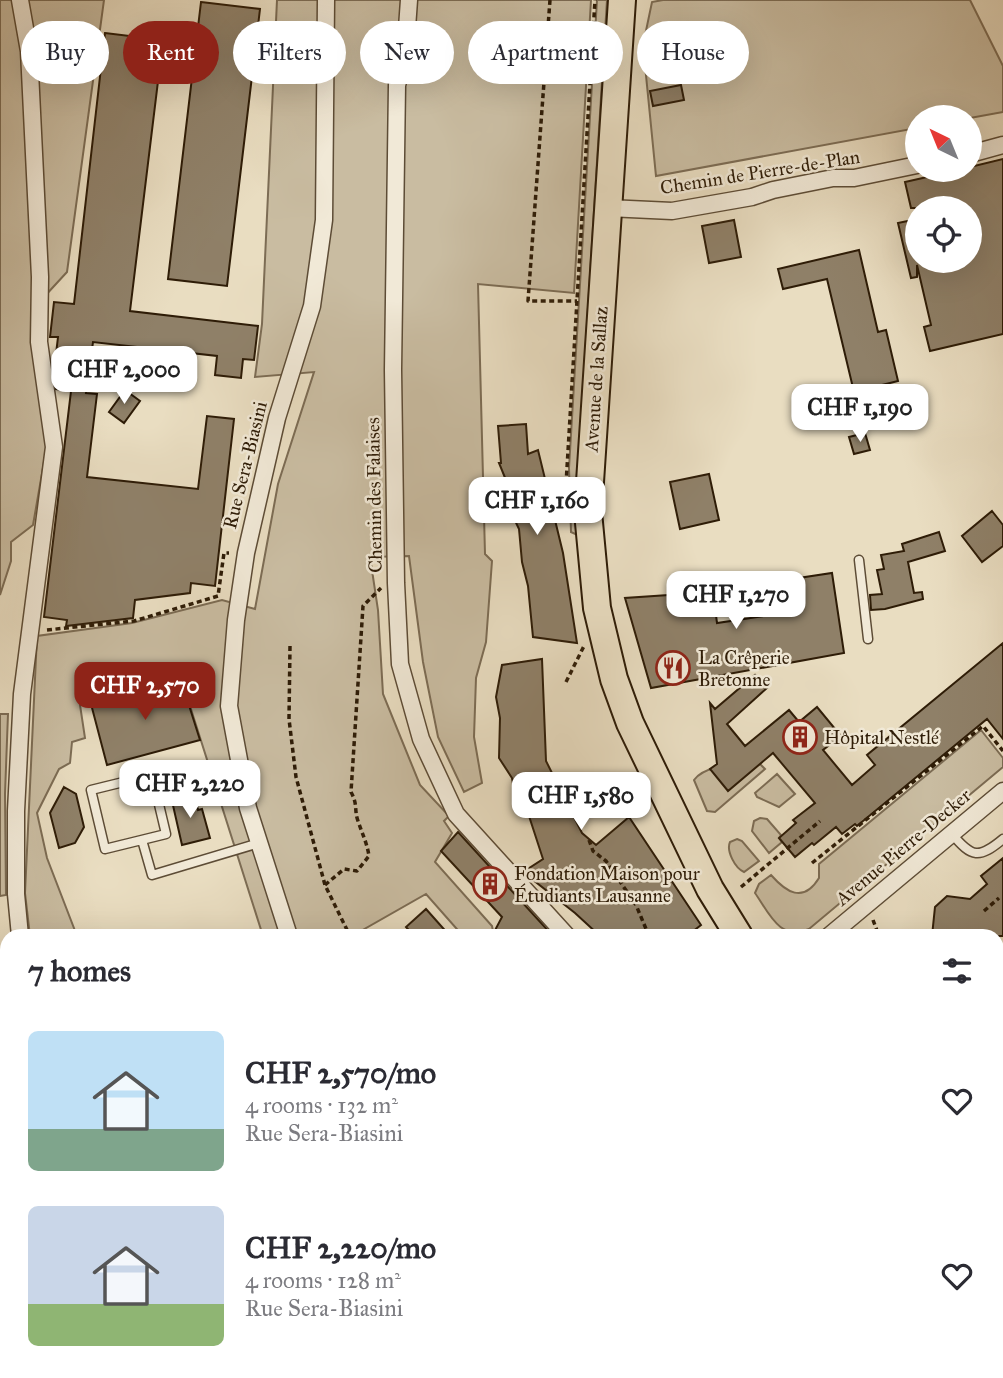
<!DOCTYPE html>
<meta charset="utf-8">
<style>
:root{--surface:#fff;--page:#f2f2f3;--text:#2b2b33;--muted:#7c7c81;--accent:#8f2418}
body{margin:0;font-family:"IM FELL Great Primer",serif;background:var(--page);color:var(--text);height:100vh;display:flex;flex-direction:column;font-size:26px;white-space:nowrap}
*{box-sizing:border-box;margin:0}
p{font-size:23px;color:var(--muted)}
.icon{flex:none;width:38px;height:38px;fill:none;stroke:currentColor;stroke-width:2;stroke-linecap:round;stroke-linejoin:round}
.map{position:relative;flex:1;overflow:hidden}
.panel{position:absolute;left:0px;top:929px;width:1004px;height:450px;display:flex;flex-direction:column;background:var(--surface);border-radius:21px 21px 0 0;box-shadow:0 7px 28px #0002}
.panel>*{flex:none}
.banner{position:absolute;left:21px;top:21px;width:962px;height:63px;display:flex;gap:14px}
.needle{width:46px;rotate:317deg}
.tools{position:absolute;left:905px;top:105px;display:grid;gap:14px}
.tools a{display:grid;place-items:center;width:77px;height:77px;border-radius:50%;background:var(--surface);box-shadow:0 7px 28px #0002;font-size:35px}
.price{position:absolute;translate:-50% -60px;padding:0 16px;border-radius:14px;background:#fff;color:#222;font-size:23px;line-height:46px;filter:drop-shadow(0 2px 4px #0008)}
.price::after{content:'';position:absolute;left:50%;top:42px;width:21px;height:16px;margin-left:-10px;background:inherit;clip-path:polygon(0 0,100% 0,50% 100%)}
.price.active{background:var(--accent);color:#fff}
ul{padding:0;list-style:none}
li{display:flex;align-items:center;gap:21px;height:175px;padding:0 28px}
li span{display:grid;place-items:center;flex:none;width:196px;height:140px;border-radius:10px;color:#555}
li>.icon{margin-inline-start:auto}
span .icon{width:84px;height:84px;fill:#fffc;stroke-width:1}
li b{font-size:30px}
h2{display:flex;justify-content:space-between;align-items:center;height:84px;padding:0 28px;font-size:30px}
.tag{padding:0 24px;border-radius:32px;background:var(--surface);box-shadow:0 7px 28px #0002;font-size:24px;line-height:63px}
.tag.active{background:var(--accent);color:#fff}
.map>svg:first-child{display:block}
</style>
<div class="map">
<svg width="1003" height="1378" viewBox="0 0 1003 1378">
<rect width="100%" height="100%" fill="#e9ddc1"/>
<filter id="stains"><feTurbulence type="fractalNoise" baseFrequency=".00286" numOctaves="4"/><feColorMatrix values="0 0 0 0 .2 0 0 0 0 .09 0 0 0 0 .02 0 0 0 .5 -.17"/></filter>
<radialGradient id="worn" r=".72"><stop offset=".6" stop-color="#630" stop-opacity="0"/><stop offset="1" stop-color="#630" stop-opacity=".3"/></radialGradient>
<!-- green -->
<path fill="#c9bca1" stroke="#7c6c54" stroke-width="2" d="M0 0H104L67 272 44 297 48 439 33 525 11 542V561L0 595Z
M277 0H591L574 293 478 284 485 554 492 561 486 642 476 678 474 737 482 783 464 792 438 737 423 662 409 556 370 557 378 610 383 694 420 785 449 816 444 821 452 833 435 862 492 926 494 936H463L426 894 352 936H263L177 665 92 689 80 705 85 738 72 742 70 763 59 769 37 813 47 858 77 936H30L25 893 37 636 132 623 222 600 255 609 278 484 314 372 255 377 262 324Z
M597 0H607L578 469 577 533 575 534 571 532 569 468Z
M663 0H970L1003 66V112L970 118 917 117V128L656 176 643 45 652 2Z
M0 714H8L5 794 6 895 0 896Z
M981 730 1003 758V767L809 929C780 942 769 913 755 893L759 884 771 875C786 892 803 904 819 878V864Z
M760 764 765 769 715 812 707 811 694 780C706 763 740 766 760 764Z
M777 774 795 794 779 807 757 797 755 793Z
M760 818 767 819 781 835 779 838 782 842 769 853 752 831 754 821Z
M737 839 742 841 759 861 744 872C735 868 726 851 730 842Z
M0 1076 7 1084V1372H298L297 1378H0Z
M620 1372H771V1378H623Z"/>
<!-- building -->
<path fill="#8f8068" stroke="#2e1c07" stroke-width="2" d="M201 2 260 9 227 286 168 279Z
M105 33 163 40 130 311 258 326 254 360 243 359 241 378 215 375 217 356 93 342 86 393 97 394 87 477 198 489 207 416 234 419 215 586 191 583 190 593 135 600 133 618 66 626 67 620 44 617 71 391 56 389 54 371 58 337H50L54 302 74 304Z
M681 85 684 100 653 106 650 91Z
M1003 159V334L930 351 924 327 931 325 917 265V277L911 278 898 223 917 219V261H970V208H911L905 182 958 170H970V167Z
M734 220 741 257 709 263 702 226Z
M859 250 878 332 886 330 898 381 854 392 827 279 783 289 778 269Z
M125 390 140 401 124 423 109 412Z
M526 424 528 454 538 450 563 553 577 643 533 637 528 586 522 562 519 529 510 510V490L499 463H501L498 426Z
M865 433 870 450 854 454 849 437Z
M709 474 719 520 680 529 670 482Z
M992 511 1003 525V546L982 562 962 536Z
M939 532 945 551 908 562 914 593 922 592 923 599 885 609 871 610 870 595 882 594 877 570 884 569 881 555 904 551 902 544Z
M832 573 844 653 651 688 625 598 713 592 717 623 764 616 759 584Z
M1003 643V739L987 719 857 826 855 824 842 834 836 827 814 845 812 843 795 857 779 838 796 823 793 820 815 803 773 753 728 791 710 769 717 764 710 703 715 709 755 675 767 688 727 724 745 746 789 710 799 722 817 707 841 736 823 750 852 785 875 765 867 755Z
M542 659 546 761 582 833 596 845 629 817 701 925 687 936H600L575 913 523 872 543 859 528 813 515 795 512 778 499 758 500 718 496 697 502 665Z
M181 680 200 740 107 765 91 704Z
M64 787 76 794 84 827 75 843 59 848 50 813Z
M194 794 198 810 202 809 210 838 182 845 172 801Z
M458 832 553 936H492L502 917 441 851Z
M1003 858V936H932L935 907 947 896 970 899 987 884 981 876Z
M426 909 450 936H414L406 927Z"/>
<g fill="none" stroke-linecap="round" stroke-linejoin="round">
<!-- lane casing -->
<g stroke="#5d4c36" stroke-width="11">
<path id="lane" d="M859 560 868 639
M152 775 166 834 105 849 91 790Z
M952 834C972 858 979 859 1003 839
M142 840 152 875 259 843"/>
</g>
<!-- street casing -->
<g stroke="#5d4c36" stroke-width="19">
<path id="street" d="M409 0 405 56 397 85 393 370 396 583 400 664 421 739 456 814 567 936
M970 154 1003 145
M608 208 672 211 752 197 773 190 833 178H854L917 165
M20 936 16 894V811L22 694 54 447 39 342 40 277 29 51 20 0
M289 936 248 808 229 706 236 620 246 553 277 418 312 306 324 220 326 0
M829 936 1003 791
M492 1372 500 1378
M303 1378 304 1372
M373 1378 376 1372"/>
</g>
<!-- primary casing -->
<g stroke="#2e1c07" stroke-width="30">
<path id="primary" d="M622 0 588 512 597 608 614 679 630 723 710 889 739 936
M998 1322 1003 1330"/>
</g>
<!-- path -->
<path stroke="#2e1c07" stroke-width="3.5" stroke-dasharray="5 3.5" stroke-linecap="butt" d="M550 0 528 301H577
M565 501 595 0
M47 630 134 621 218 596 224 553H229
M290 646 289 719 296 777 325 885 350 936
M566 682 584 646
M589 840 593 851 606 861 636 905 649 936
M812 863 983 726 1003 751
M325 885 344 869 357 871 369 856C367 843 362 833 358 821 354 810 358 805 351 792L363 606 381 588
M741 887 820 821
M984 911 999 898
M873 920 879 936
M0 1256 7 1274
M0 1317 7 1306
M706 1372 709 1378
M778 1372V1378
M110 1378 111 1372
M226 1378 229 1372
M690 1378 691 1372"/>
<!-- lane -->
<use href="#lane" stroke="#f1e9d7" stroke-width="8"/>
<!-- street -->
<use href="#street" stroke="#f1e9d7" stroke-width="16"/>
<!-- primary -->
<use href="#primary" stroke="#e9ddc1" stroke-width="26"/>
</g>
<!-- icons -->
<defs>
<g id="restaurant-ring" transform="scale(1.75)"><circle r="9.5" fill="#f1e9d7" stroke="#8f2418" stroke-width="1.5"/><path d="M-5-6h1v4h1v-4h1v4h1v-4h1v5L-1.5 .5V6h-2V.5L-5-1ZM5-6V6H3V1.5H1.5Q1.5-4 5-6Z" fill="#8f2418"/></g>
<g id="building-ring" transform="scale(1.75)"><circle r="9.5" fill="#f1e9d7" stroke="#8f2418" stroke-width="1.5"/><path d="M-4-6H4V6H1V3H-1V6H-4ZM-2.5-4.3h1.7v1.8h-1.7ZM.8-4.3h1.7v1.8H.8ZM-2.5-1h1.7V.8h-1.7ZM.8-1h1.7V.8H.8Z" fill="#8f2418"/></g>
</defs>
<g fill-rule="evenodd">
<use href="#restaurant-ring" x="673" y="668"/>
<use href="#building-ring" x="800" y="737"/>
<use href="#building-ring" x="490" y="884"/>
</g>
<g text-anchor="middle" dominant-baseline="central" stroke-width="5" stroke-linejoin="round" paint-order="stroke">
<!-- street labels -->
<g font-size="19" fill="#2e1c07" stroke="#f1e9d7">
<text transform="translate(760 172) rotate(-9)">Chemin de Pierre-de-Plan</text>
<text transform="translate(596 379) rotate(-86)">Avenue de la Sallaz</text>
<text transform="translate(245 465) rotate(-76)">Rue Sera-Biasini</text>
<text transform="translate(374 495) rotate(-91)">Chemin des Falaises</text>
<text transform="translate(903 847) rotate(-40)">Avenue Pierre-Decker</text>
</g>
<!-- poi labels -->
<g font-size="19" fill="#2e1c07" stroke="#f1e9d7" text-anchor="start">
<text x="698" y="657">La Crêperie<tspan x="698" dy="22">Bretonne</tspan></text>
<text x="824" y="737">Hôpital Nestlé</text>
<text x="514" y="873">Fondation Maison pour<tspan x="514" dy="22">Étudiants Lausanne</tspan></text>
</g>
</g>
<rect width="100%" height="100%" filter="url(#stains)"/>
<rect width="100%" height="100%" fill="url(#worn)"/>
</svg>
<div class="tools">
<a><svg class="needle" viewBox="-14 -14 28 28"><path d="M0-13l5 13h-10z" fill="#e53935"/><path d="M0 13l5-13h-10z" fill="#7c7c81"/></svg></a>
<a><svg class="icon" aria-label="locate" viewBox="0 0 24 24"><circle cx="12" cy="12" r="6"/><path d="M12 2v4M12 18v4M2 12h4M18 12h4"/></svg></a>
</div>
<b class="price" style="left:124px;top:406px">CHF 2,000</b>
<b class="price" style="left:860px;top:444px">CHF 1,190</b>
<b class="price" style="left:537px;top:537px">CHF 1,160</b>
<b class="price" style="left:736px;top:631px">CHF 1,270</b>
<b class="price active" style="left:145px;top:722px">CHF 2,570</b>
<b class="price" style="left:190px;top:820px">CHF 2,220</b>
<b class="price" style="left:581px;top:832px">CHF 1,580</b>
<div class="banner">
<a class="tag">Buy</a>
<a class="tag active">Rent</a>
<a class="tag">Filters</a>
<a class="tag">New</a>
<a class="tag">Apartment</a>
<a class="tag">House</a>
</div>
<section class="panel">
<h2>7 homes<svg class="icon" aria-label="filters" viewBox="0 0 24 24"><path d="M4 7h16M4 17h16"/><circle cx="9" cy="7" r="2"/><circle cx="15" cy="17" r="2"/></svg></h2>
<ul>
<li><span style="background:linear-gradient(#bfe0f5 70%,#7fa58c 0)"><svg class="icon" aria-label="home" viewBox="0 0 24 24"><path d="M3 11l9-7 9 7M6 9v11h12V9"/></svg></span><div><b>CHF 2,570/mo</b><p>4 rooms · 132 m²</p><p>Rue Sera-Biasini</p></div><svg class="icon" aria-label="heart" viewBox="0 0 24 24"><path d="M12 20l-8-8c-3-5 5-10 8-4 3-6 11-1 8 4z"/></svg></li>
<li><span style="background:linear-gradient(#c9d6e8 70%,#8fb573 0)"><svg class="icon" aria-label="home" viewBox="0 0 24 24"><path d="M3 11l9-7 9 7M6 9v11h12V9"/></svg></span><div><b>CHF 2,220/mo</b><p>4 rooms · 128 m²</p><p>Rue Sera-Biasini</p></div><svg class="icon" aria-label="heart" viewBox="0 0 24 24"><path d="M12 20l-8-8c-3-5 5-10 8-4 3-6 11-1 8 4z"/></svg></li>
</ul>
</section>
</div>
